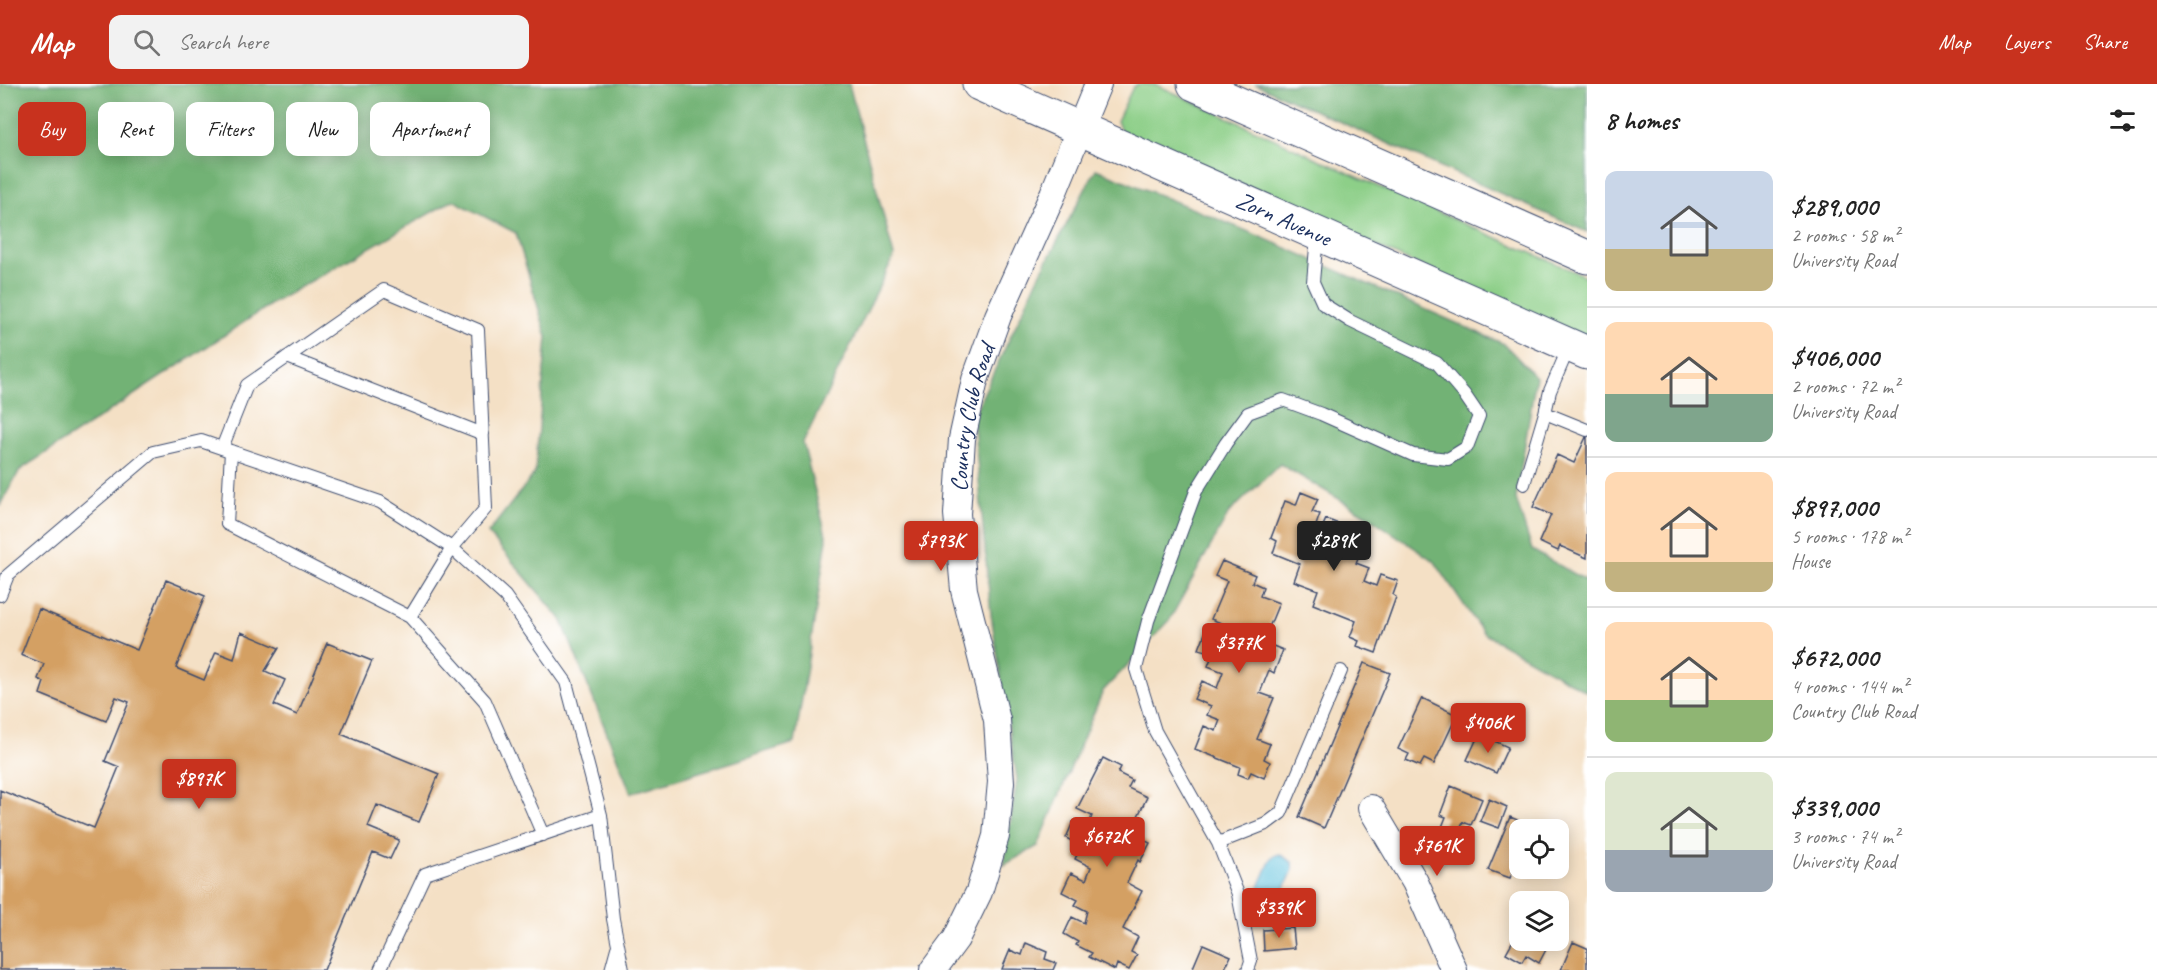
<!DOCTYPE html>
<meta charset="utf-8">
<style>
:root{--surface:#fff;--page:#f2f2f2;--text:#222;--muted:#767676;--line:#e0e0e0;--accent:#c8321e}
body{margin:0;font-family:Caveat,sans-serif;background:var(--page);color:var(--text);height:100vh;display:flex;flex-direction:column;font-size:22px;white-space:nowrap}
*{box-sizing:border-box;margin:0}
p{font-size:20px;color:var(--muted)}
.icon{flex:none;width:33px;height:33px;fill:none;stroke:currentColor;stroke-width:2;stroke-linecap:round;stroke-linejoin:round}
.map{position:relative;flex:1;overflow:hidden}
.sheet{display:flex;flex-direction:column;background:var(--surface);width:570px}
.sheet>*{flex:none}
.hud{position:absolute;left:18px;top:18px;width:570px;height:54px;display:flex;gap:12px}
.tools{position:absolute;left:1509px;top:735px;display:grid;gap:12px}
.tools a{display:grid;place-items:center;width:60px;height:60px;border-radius:12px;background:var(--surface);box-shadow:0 3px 15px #0003;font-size:30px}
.price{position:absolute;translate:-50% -51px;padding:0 14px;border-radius:6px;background:var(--accent);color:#fff;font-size:20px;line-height:39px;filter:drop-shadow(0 2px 3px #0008)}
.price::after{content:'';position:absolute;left:50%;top:36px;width:18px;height:14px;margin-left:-9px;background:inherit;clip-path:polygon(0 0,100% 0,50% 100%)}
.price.current{background:#222;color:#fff}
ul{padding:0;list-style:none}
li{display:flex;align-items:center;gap:18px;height:150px;padding:0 18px}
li+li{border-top:2px solid var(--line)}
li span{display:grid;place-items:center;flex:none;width:168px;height:120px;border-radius:12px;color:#555}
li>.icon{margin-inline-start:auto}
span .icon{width:72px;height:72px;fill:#fffc;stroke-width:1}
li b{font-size:26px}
h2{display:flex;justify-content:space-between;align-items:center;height:72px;padding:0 18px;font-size:26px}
.chip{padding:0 21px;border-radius:12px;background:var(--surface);box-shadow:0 3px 15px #0003;font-size:21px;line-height:54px}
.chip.current{background:var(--accent);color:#fff}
header{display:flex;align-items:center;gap:36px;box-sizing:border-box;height:84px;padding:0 30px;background:var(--accent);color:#fff}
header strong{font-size:28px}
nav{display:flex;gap:33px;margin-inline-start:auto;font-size:21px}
.search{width:420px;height:54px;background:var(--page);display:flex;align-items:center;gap:15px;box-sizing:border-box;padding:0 21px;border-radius:12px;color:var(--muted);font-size:22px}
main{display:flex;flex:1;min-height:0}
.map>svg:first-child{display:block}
</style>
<header>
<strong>Map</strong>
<div class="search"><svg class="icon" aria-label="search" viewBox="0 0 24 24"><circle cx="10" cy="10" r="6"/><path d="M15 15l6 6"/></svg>Search here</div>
<nav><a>Map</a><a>Layers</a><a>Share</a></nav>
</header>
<main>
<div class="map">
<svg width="1587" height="886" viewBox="0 0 1587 886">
<rect width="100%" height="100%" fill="#fff"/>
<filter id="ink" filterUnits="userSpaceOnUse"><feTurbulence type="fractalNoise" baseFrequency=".0167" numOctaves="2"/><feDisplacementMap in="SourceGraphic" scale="12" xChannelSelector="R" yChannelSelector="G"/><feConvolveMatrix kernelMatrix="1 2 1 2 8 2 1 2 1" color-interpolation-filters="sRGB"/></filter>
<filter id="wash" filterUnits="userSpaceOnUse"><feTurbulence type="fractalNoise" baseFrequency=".008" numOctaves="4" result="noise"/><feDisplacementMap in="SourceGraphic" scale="24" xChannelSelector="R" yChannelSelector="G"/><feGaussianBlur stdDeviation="1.35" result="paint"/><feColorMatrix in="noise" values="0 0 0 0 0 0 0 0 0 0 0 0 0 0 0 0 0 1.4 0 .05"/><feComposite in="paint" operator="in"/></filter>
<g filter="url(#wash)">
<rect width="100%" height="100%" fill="#f4e0c5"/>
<!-- green -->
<path fill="#8dcf88" stroke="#547f73" stroke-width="1.5" d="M1138 0 1157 1 1377 102 1587 193V257L1121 47 1117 37 1133 3Z"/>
<!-- forest -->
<path fill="#72b274" stroke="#467069" stroke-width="1.5" d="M0 0H849L894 172 803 359 827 455 795 659 631 709 561 535 488 449 535 389 547 253 516 149 453 116 276 217 20 386 0 421Z
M1255 0H1587V148Z
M1096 85 1259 152 1504 260 1536 293 1516 415 1532 466 1587 497V608L1483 549 1435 478 1366 431 1280 380 1229 429 1169 537 1103 607 1038 762 1004 781 1017 695 991 531 973 332 1040 190Z"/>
<!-- water -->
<path fill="#5dc0db" stroke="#3c789c" stroke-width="1.5" d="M1279 770 1292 778 1293 786 1280 815H1268L1259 810 1258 805 1272 773Z"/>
<g id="blocks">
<!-- building -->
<path fill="#d4a063" d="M1587 351V474L1560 462 1558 467 1539 458 1551 431 1533 423 1557 371 1574 379Z
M1301 408 1318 415 1312 428 1320 430 1314 447 1320 449 1326 435 1341 441 1331 468 1339 472 1344 459 1361 466 1356 479 1369 484 1364 497 1376 502 1380 491 1398 497 1393 511 1396 513 1376 569 1357 562 1359 557 1350 553 1356 537 1313 520 1318 506 1294 497 1300 480 1273 469 1277 457 1271 454 1285 417 1296 421Z
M1222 477 1255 491 1252 498 1263 503 1260 512 1279 519 1263 558 1283 566 1274 589 1269 586 1260 609 1274 614 1257 655 1270 660 1264 675 1270 678 1264 694 1251 688 1248 694 1238 690 1240 683 1195 665 1204 642 1216 647 1220 636 1207 631 1211 622 1194 615 1202 597 1217 604 1223 588 1208 582 1213 569 1199 565 1206 547 1222 553 1226 541 1211 535 1227 497 1215 492Z
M166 496 205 512 176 584 204 596 216 568 234 575 241 548 279 564 265 587 285 596 274 621 297 631 327 559 372 577 341 650 439 690 419 738 377 721 368 743 399 756 390 775 373 768 324 886H0V706L94 744 119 683 105 677 129 618 116 613 106 637 40 610 44 598 38 595 44 580 21 571 39 525 137 566Z
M1364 579 1390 589 1324 744 1299 733Z
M1422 614 1457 631 1434 680 1424 675 1420 682 1406 676 1409 670 1398 665Z
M1479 650 1508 663 1496 689 1467 676Z
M1103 674 1121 683 1118 689 1132 696 1128 704 1147 713 1130 749 1150 759 1140 778 1138 776 1127 799 1142 807 1123 845 1138 853 1131 868 1137 871 1129 886 1117 880 1115 886 1089 873 1092 869 1076 861 1078 858 1064 850 1072 833 1084 839 1087 827 1075 821 1078 816 1062 808 1071 789 1086 796 1091 783 1075 775 1081 762 1066 754 1073 738 1087 745 1092 732 1077 725Z
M1451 702 1482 715 1471 741 1463 738 1457 755 1440 748 1446 733 1440 731Z
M1489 715 1507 723 1499 744 1480 737Z
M1510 733 1540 745 1520 746V783L1515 781 1510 794 1488 786Z
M1293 844 1295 864 1264 867 1263 846Z
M1520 844V856H1551L1539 879 1526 871 1522 878 1506 869Z
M1573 858 1587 864V886H1561Z
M1026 859 1047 868 1045 875 1056 879 1053 886 1002 885 1010 866 1022 871Z
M1203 860 1231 872 1224 886H1192Z"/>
</g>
</g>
<g filter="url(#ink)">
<use href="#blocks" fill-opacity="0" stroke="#3c4a6d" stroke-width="1.5"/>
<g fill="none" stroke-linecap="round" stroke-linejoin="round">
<!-- lane casing -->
<g stroke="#3c4a6d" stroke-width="14">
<path id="lane" d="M287 273 483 350
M1545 329 1550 307 1569 263
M222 364 247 301 384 206 478 246 486 424 452 464 410 533
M231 367 227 440 410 533 485 617 543 751
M1524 400 1545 329 1587 346
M0 511 8 491 153 368 201 357 380 418 452 464 505 512 566 598 601 731 613 835 623 886
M1218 759 1266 740 1281 729 1341 587
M380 886 425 790 601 731
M611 886 617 864
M1248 886 1251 877 1238 810 1218 759 1155 647 1136 585 1148 537 1196 407 1226 359 1248 329 1283 316 1321 330 1413 371 1448 375 1467 363 1479 332 1464 310 1437 279 1350 237 1323 220 1313 198 1317 151"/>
</g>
<!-- street casing -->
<g stroke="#3c4a6d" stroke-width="28">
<g id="street">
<path d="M1371 724 1415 798 1454 886"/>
<path id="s1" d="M933 886 956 855 979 808 996 752 1001 698 997 636 964 506 957 430 962 355 975 296 998 232 1053 110 1098 0"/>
</g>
</g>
<!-- secondary casing -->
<g stroke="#3c4a6d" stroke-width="35">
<g id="secondary">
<path id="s2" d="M979 0 1587 269"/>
<path d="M1194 0 1587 173"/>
</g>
</g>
<!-- lane -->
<use href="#lane" stroke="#fff" stroke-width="12"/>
<!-- street -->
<use href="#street" stroke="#fff" stroke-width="26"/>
<!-- secondary -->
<use href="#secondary" stroke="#fff" stroke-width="33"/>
</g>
</g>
<g text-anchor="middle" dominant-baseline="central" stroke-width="4.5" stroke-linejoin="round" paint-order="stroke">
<!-- street labels -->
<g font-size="24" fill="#1b2f5e" stroke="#fff">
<text stroke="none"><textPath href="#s2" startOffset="333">Zorn Avenue</textPath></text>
<text stroke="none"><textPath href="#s1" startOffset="574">Country Club Road</textPath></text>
</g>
</g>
</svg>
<div class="tools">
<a><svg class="icon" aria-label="locate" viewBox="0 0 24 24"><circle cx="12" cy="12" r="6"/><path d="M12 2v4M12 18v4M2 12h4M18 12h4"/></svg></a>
<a><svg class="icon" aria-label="layers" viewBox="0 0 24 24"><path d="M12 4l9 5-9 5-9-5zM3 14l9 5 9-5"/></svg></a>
</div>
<b class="price" style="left:941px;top:488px">$793K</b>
<b class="price current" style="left:1334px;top:488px">$289K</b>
<b class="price" style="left:1239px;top:590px">$377K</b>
<b class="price" style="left:1488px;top:670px">$406K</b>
<b class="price" style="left:199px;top:726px">$897K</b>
<b class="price" style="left:1107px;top:784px">$672K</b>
<b class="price" style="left:1437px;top:793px">$761K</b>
<b class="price" style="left:1279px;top:855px">$339K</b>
<div class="hud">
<a class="chip current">Buy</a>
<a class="chip">Rent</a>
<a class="chip">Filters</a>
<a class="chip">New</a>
<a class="chip">Apartment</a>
</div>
</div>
<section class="sheet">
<h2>8 homes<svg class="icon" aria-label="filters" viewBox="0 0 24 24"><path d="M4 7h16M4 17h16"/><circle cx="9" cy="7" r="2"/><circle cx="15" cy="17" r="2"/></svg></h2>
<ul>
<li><span style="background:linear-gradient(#c9d6e8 65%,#c2b280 0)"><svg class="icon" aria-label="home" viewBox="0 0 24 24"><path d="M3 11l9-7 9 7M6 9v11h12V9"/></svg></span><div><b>$289,000</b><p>2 rooms · 58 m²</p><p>University Road</p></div></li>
<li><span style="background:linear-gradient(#ffd9b3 60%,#7fa58c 0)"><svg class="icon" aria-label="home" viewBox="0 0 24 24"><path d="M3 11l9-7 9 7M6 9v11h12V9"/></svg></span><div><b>$406,000</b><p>2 rooms · 72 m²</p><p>University Road</p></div></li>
<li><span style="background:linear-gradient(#ffd9b3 75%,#c2b280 0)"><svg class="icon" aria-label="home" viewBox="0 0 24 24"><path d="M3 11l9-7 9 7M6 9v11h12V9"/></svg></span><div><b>$897,000</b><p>5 rooms · 178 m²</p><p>House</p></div></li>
<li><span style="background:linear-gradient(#ffd9b3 65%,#8fb573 0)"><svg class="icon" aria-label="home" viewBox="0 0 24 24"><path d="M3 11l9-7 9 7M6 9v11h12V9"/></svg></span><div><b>$672,000</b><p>4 rooms · 144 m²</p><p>Country Club Road</p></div></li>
<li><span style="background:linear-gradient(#dfe7d0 65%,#9aa5b1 0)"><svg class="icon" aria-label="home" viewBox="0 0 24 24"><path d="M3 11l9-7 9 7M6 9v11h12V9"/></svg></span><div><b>$339,000</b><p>3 rooms · 74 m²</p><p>University Road</p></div></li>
</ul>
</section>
</main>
